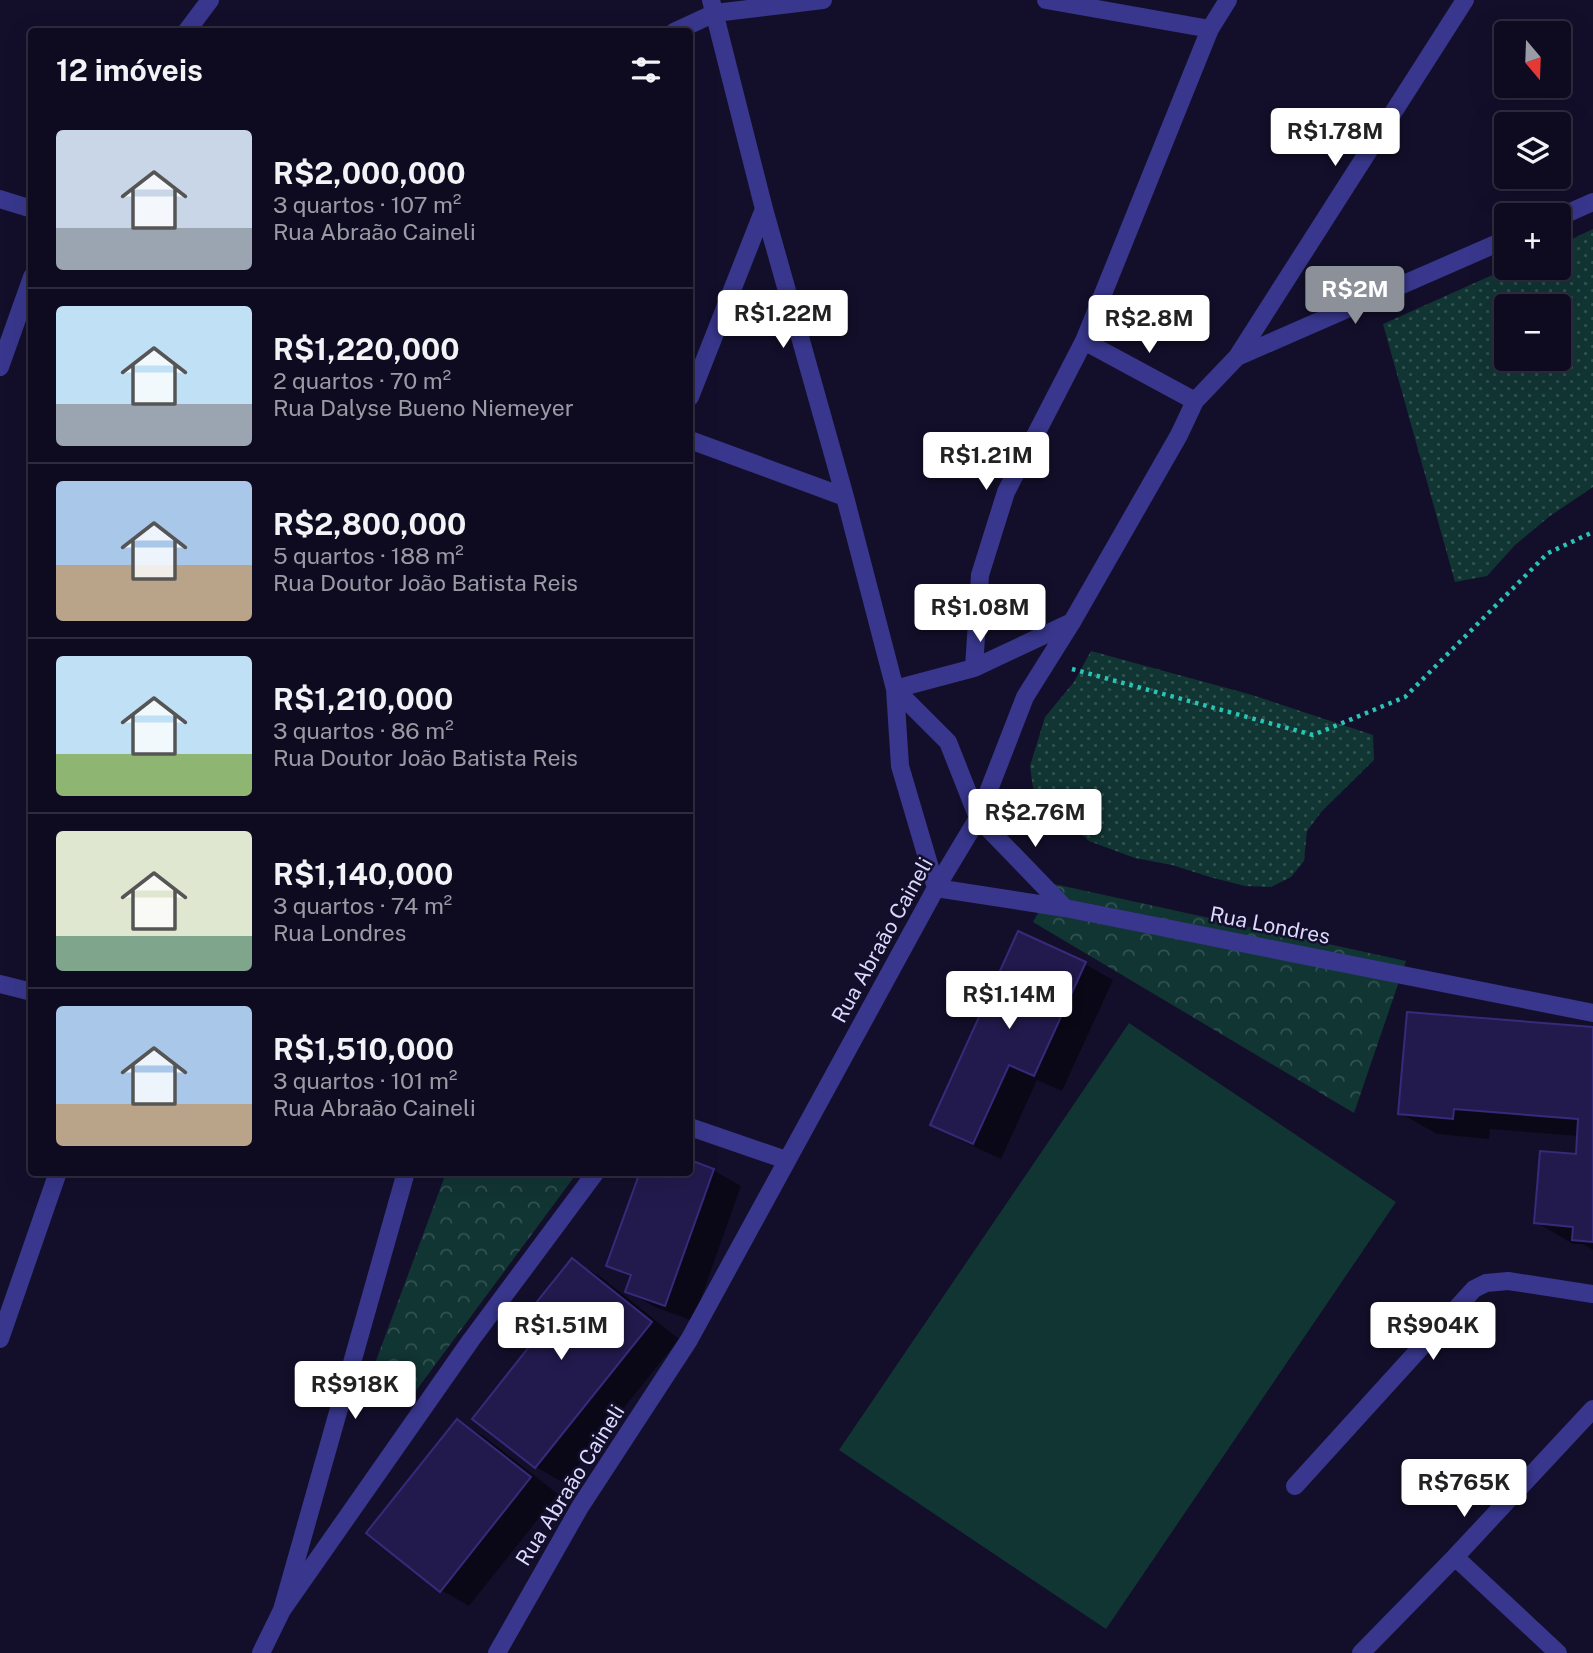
<!DOCTYPE html>
<html lang="pt">
<meta charset="utf-8">
<style>
:root{--surface:#0e0b20;--page:#1c192d;--text:#f1f3f6;--muted:#9b9ba5;--line:#2e2b3e;--accent:#8c9099}
body{margin:0;font-family:"Public Sans",sans-serif;background:var(--page);color:var(--text);height:100vh;display:flex;flex-direction:column;font-size:26px;white-space:nowrap}
*{box-sizing:border-box;margin:0}
p{font-size:23px;color:var(--muted)}
.icon{flex:none;width:38px;height:38px;fill:none;stroke:currentColor;stroke-width:2;stroke-linecap:round;stroke-linejoin:round}
.map{position:relative;flex:1;overflow:hidden}
.drawer{position:absolute;left:28px;top:28px;width:665px;height:1148px;display:flex;flex-direction:column;background:var(--surface);border-radius:7px;box-shadow:0 7px 28px #0002,0 0 0 2px var(--line)}
.drawer>*{flex:none}
.needle{width:46px;rotate:161deg}
.buttons{position:absolute;left:1494px;top:21px;display:grid;gap:14px}
.buttons a{display:grid;place-items:center;width:77px;height:77px;border-radius:7px;background:var(--surface);box-shadow:0 7px 28px #0002,0 0 0 2px var(--line);font-size:35px}
.price{position:absolute;translate:-50% -60px;padding:0 16px;border-radius:7px;background:#fff;color:#222;font-size:23px;line-height:46px;filter:drop-shadow(0 2px 4px #0008)}
.price::after{content:'';position:absolute;left:50%;top:42px;width:21px;height:16px;margin-left:-10px;background:inherit;clip-path:polygon(0 0,100% 0,50% 100%)}
.price.active{background:var(--accent);color:#fff}
ul{padding:0;list-style:none}
li{display:flex;align-items:center;gap:21px;height:175px;padding:0 28px}
li+li{border-top:2px solid var(--line)}
li span{display:grid;place-items:center;flex:none;width:196px;height:140px;border-radius:7px;color:#555}
li>.icon{margin-inline-start:auto}
span .icon{width:84px;height:84px;fill:#fffc;stroke-width:1}
li b{font-size:30px}
h2{display:flex;justify-content:space-between;align-items:center;height:84px;padding:0 28px;font-size:30px}
.map>svg:first-child{display:block}
</style>
<div class="map">
<svg width="1593" height="1653" viewBox="0 0 1593 1653">
<defs>
<pattern id="grass-dots" width="8" height="8" patternUnits="userSpaceOnUse" patternTransform="scale(1.75)"><rect width="8" height="8" fill="#113533"/><path d="M2 2h.1M6 6h.1" fill="none" stroke="#335252" stroke-width="1.8" stroke-linecap="round"/></pattern>
<pattern id="park-crowns" width="20" height="18" patternUnits="userSpaceOnUse" patternTransform="scale(1.75)"><rect width="20" height="18" fill="#113533"/><path d="M2 6a3 3 0 1 1 6 0M12 15a3 3 0 1 1 6 0" fill="none" stroke="#335252"/></pattern>
</defs>
<rect width="100%" height="100%" fill="#130f2b"/>
<!-- grass -->
<path fill="url(#grass-dots)" fill-rule="evenodd" d="M1593 229V487L1550 516 1515 545 1487 576 1455 582 1383 324 1508 268H1559V245ZM1507 306H1559V359H1507Z
M1091 651 1252 695 1373 735 1374 760 1322 811 1307 831 1304 861 1291 877 1271 887 1245 886 1210 877 1172 865 1135 858 1089 841 1059 816 1033 788 1030 766 1045 717 1074 682Z"/>
<!-- park -->
<path fill="url(#park-crowns)" d="M1054 884 1406 961 1354 1113 1033 922Z
M446 1173H577L415 1392 374 1366Z"/>
<!-- pitch -->
<path fill="#113533" d="M1129 1023 1396 1202 1106 1629 839 1450Z"/>
<!-- shadow -->
<path fill="#0007" d="M1085 964 1113 980 1062 1091 1037 1080 1001 1159 960 1140 932 1124Z
M1593 1029V1250L1583 1244H1573L1536 1222 1577 1156 1579 1136 1490 1129 1489 1139 1437 1134 1400 1113Z
M690 1162 713 1170 741 1186 693 1321 655 1307 627 1291 632 1278 608 1265 690 1172Z
M573 1261 601 1277 679 1339 564 1483 536 1467 543 1333Z
M457 1421 485 1437 558 1494 469 1606 441 1590Z"/>
<!-- building -->
<path fill="#221a4d" stroke="#382a7b" stroke-width="2" d="M1018 931 1086 962 1034 1076 1009 1065 973 1144 930 1125Z
M1407 1012 1593 1027V1242L1572 1240 1573 1227 1534 1223 1540 1151 1576 1154 1578 1119 1454 1109 1453 1119 1398 1114Z
M690 1160 714 1169 665 1306 625 1292 631 1275 606 1266 640 1172H690Z
M572 1258 652 1322 535 1468 472 1419 540 1333 523 1319Z
M457 1419 531 1477 440 1592 366 1533Z"/>
<g fill="none" stroke-linecap="round" stroke-linejoin="round">
<!-- path -->
<path stroke="#28c4b5" stroke-width="4.5" stroke-dasharray="3.5 5" stroke-linecap="butt" d="M1072 669 1313 735 1405 697 1548 553 1593 532"/>
<!-- street -->
<path stroke="#38378d" stroke-width="18" d="M711 0 764 209 845 497 895 689 974 668 1072 622
M1046 0 1210 29
M186 32 210 0
M674 32 715 13 823 0
M0 199 32 209
M1559 217 1593 202
M1084 341 1195 401
M1237 357 1465 0
M0 367 32 277
M690 397 764 209
M690 440 845 497
M974 668 980 575 1006 492 1084 341 1210 29 1228 0
M1065 908 978 818 948 742 895 689 900 766 936 888 1065 908 1593 1013
M0 984 32 992
M690 1127 786 1160
M0 1339 58 1172
M1295 1486 1474 1289 1486 1283 1508 1281 1593 1294
M1455 1557 1558 1653
M282 1610 471 1340 596 1172
M261 1653 282 1610 406 1172
M497 1653 580 1507 689 1340 936 888 978 818 1025 697 1072 622 1179 435 1195 401 1237 357 1507 239
M1361 1653 1455 1557 1593 1409"/>
</g>
<g text-anchor="middle" dominant-baseline="central" stroke-width="5" stroke-linejoin="round" paint-order="stroke">
<!-- street labels -->
<g font-size="21" fill="#dcd9ff" stroke="#130f2b">
<text transform="translate(1270 925) rotate(11)">Rua Londres</text>
<text transform="translate(882 940) rotate(-61)">Rua Abraão Caineli</text>
<text transform="translate(570 1485) rotate(-58)">Rua Abraão Caineli</text>
</g>
</g>
</svg>
<div class="buttons">
<a><svg class="needle" viewBox="-14 -14 28 28"><path d="M0-13l5 13h-10z" fill="#e53935"/><path d="M0 13l5-13h-10z" fill="#9b9ba5"/></svg></a>
<a><svg class="icon" aria-label="layers" viewBox="0 0 24 24"><path d="M12 4l9 5-9 5-9-5zM3 14l9 5 9-5"/></svg></a>
<a>+</a>
<a>−</a>
</div>
<b class="price" style="left:1335px;top:168px">R$1.78M</b>
<b class="price active" style="left:1355px;top:326px">R$2M</b>
<b class="price" style="left:783px;top:350px">R$1.22M</b>
<b class="price" style="left:1149px;top:355px">R$2.8M</b>
<b class="price" style="left:986px;top:492px">R$1.21M</b>
<b class="price" style="left:980px;top:644px">R$1.08M</b>
<b class="price" style="left:1035px;top:849px">R$2.76M</b>
<b class="price" style="left:1009px;top:1031px">R$1.14M</b>
<b class="price" style="left:561px;top:1362px">R$1.51M</b>
<b class="price" style="left:1433px;top:1362px">R$904K</b>
<b class="price" style="left:355px;top:1421px">R$918K</b>
<b class="price" style="left:1464px;top:1519px">R$765K</b>
<section class="drawer">
<h2>12 imóveis<svg class="icon" aria-label="filters" viewBox="0 0 24 24"><path d="M4 7h16M4 17h16"/><circle cx="9" cy="7" r="2"/><circle cx="15" cy="17" r="2"/></svg></h2>
<ul>
<li><span style="background:linear-gradient(#c9d6e8 70%,#9aa5b1 0)"><svg class="icon" aria-label="home" viewBox="0 0 24 24"><path d="M3 11l9-7 9 7M6 9v11h12V9"/></svg></span><div><b>R$2,000,000</b><p>3 quartos · 107 m²</p><p>Rua Abraão Caineli</p></div></li>
<li><span style="background:linear-gradient(#bfe0f5 70%,#9aa5b1 0)"><svg class="icon" aria-label="home" viewBox="0 0 24 24"><path d="M3 11l9-7 9 7M6 9v11h12V9"/></svg></span><div><b>R$1,220,000</b><p>2 quartos · 70 m²</p><p>Rua Dalyse Bueno Niemeyer</p></div></li>
<li><span style="background:linear-gradient(#a9c7e8 60%,#b9a48a 0)"><svg class="icon" aria-label="home" viewBox="0 0 24 24"><path d="M3 11l9-7 9 7M6 9v11h12V9"/></svg></span><div><b>R$2,800,000</b><p>5 quartos · 188 m²</p><p>Rua Doutor João Batista Reis</p></div></li>
<li><span style="background:linear-gradient(#bfe0f5 70%,#8fb573 0)"><svg class="icon" aria-label="home" viewBox="0 0 24 24"><path d="M3 11l9-7 9 7M6 9v11h12V9"/></svg></span><div><b>R$1,210,000</b><p>3 quartos · 86 m²</p><p>Rua Doutor João Batista Reis</p></div></li>
<li><span style="background:linear-gradient(#dfe7d0 75%,#7fa58c 0)"><svg class="icon" aria-label="home" viewBox="0 0 24 24"><path d="M3 11l9-7 9 7M6 9v11h12V9"/></svg></span><div><b>R$1,140,000</b><p>3 quartos · 74 m²</p><p>Rua Londres</p></div></li>
<li><span style="background:linear-gradient(#a9c7e8 70%,#b9a48a 0)"><svg class="icon" aria-label="home" viewBox="0 0 24 24"><path d="M3 11l9-7 9 7M6 9v11h12V9"/></svg></span><div><b>R$1,510,000</b><p>3 quartos · 101 m²</p><p>Rua Abraão Caineli</p></div></li>
</ul>
</section>
</div>
